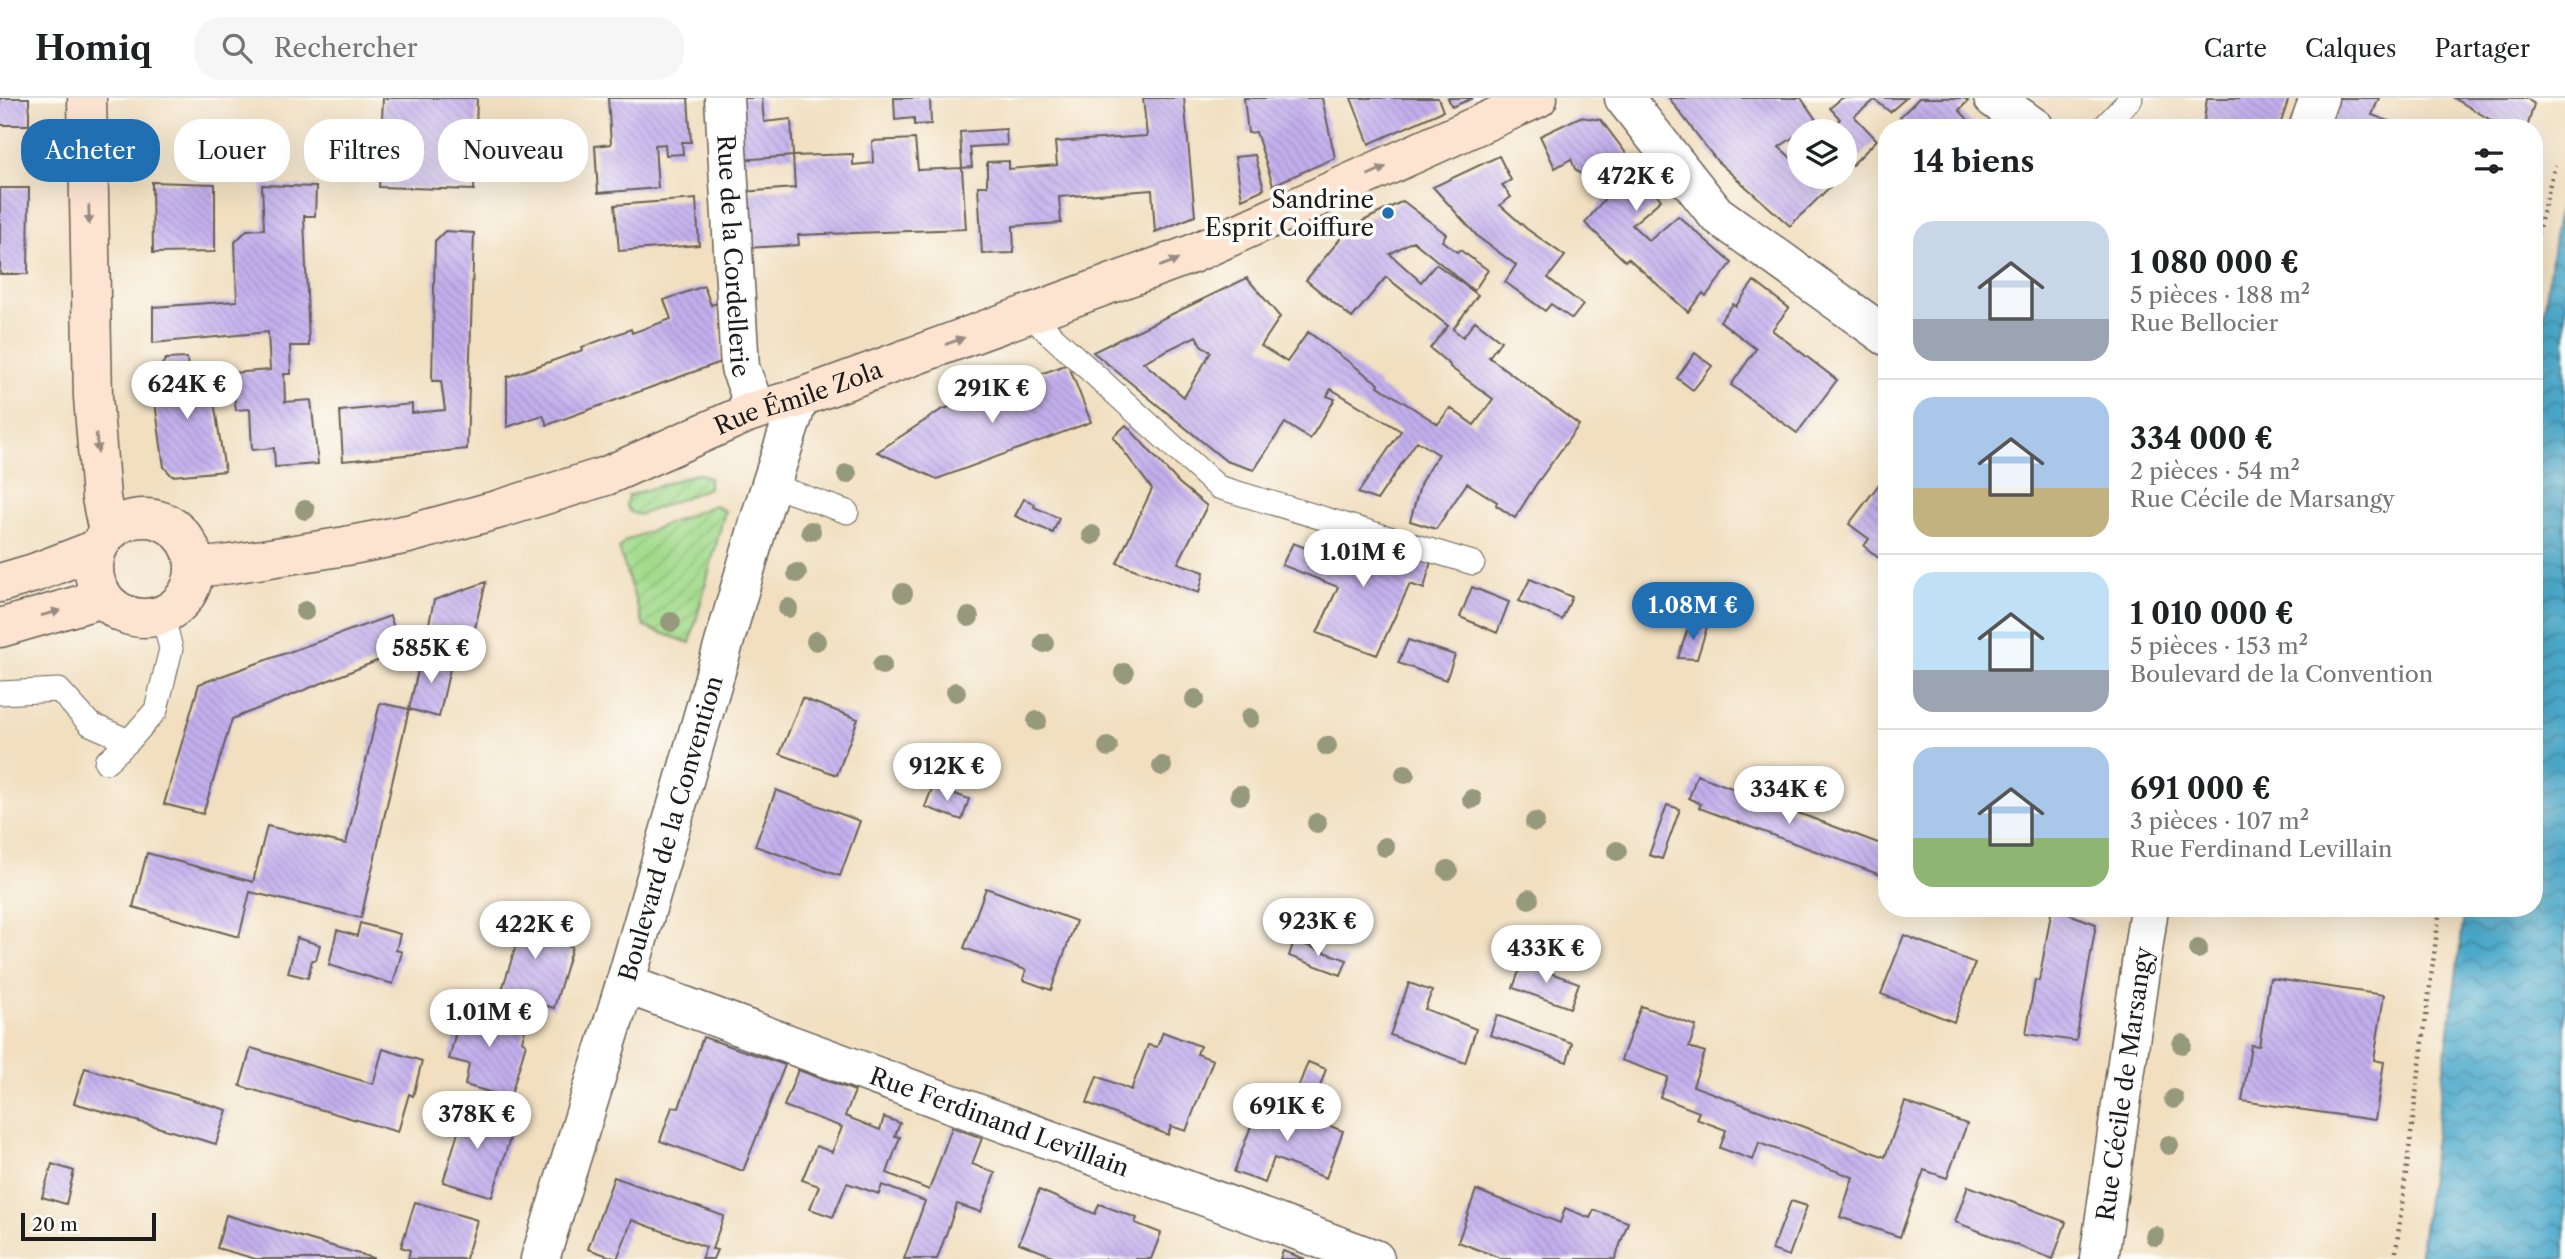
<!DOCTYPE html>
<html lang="fr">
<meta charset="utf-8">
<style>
:root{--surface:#fff;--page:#f6f6f6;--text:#202124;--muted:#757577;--line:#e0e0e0;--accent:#1f6fb2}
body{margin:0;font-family:"Libre Caslon Text",serif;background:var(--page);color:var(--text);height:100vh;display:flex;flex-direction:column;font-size:26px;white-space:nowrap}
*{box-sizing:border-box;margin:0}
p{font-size:23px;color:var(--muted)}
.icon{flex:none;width:38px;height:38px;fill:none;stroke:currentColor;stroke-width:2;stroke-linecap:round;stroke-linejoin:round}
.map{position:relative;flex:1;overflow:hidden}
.details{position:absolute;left:1878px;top:21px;width:665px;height:798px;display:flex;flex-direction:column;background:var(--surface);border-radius:28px;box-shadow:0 7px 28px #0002}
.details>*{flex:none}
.top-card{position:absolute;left:21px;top:21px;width:665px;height:63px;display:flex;gap:14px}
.fabs{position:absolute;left:1787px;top:21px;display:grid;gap:14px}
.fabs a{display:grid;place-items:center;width:70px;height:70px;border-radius:50%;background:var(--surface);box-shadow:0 7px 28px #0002;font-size:35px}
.scale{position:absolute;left:21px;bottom:18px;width:135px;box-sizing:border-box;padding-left:7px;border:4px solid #1c1c1c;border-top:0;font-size:19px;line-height:24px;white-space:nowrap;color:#1c1c1c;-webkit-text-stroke:5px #fdfcf7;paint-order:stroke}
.price{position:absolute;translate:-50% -60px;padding:0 16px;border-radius:24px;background:#fff;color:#222;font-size:23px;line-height:46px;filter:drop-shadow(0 2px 4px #0008)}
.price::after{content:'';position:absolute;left:50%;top:42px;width:21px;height:16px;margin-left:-10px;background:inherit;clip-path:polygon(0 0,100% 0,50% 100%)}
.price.active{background:var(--accent);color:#fff}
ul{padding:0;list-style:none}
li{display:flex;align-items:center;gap:21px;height:175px;padding:0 35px}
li+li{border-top:2px solid var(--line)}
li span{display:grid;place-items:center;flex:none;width:196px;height:140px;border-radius:21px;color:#555}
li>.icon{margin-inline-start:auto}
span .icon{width:84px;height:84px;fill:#fffc;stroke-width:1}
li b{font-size:30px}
h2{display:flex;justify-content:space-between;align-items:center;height:84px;padding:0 35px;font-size:30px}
.pill{padding:0 24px;border-radius:28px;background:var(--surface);box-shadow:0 7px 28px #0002;font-size:24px;line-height:63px}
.pill.active{background:var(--accent);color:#fff}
header{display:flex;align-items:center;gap:42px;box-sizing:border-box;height:98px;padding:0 35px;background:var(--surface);border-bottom:2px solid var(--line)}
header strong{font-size:33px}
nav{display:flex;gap:38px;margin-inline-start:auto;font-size:24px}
.search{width:490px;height:63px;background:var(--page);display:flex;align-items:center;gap:18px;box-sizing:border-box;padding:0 24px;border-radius:28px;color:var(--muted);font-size:26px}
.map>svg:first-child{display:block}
</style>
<header>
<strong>Homiq</strong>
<div class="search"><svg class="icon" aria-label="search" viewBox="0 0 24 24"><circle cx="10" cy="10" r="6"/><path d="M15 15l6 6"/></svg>Rechercher</div>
<nav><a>Carte</a><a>Calques</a><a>Partager</a></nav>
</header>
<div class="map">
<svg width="2565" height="1161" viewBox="0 0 2565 1161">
<defs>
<pattern id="garden-furrows" width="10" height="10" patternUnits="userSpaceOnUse" patternTransform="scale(1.75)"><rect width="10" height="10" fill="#a3db8d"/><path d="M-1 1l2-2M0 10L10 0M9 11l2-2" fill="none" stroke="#8cbb79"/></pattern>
<pattern id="water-waves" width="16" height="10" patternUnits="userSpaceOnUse" patternTransform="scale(1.75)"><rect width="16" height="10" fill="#4ca9ca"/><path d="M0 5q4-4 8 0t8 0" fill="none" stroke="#3e89a3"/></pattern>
<pattern id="building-back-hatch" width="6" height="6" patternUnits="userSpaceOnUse" patternTransform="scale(1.75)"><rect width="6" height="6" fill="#c2aeec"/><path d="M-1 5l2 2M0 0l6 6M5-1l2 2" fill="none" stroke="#a695ca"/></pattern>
</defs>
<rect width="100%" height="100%" fill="#fdfcf7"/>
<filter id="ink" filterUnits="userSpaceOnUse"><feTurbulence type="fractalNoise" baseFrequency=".0143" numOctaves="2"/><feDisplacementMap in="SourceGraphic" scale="14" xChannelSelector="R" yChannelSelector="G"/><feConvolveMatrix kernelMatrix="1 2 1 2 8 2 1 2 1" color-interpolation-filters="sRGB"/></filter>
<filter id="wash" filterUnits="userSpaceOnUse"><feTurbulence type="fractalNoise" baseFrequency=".00686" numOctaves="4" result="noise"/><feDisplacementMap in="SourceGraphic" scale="28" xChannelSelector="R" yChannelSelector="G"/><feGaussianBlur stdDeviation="1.57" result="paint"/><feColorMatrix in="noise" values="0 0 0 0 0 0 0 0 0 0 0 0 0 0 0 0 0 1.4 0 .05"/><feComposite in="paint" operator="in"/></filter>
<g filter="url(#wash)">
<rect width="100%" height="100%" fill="#f1dfc0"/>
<!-- garden -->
<path fill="url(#garden-furrows)" stroke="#607c54" stroke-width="2" d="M698 375 709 380V390L639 417 630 414 626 407 628 398Z
M714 407 725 413 690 545 644 529 619 451 625 443Z"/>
<!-- water -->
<path fill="url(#water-waves)" stroke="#346273" stroke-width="2" d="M2565 94V1161H2419L2465 810H2534V291L2556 123Z"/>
<g id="blocks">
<!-- building -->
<path fill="url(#building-back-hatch)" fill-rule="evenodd" d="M0 0H29V27H0Z
M383 0H477L474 92 379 89Z
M608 0H688L691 44H682L683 56 666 57 665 46 655 47 658 90 598 95 595 48 611 46Z
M735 0H762L764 24 791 21 793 58 740 62Z
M894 0H930L931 26 914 27V20L895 22Z
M1143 0H1184L1195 118 1155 134 1152 92 1059 99 1061 125 1013 128 1014 155 982 156 978 88H987V64L1009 63V71L1057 67 1055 44 1147 38Z
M1244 0H1322L1335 60 1273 87 1256 34 1248 35Z
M1351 0H1438L1443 13 1369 46Z
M1448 0H1473L1452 9Z
M1669 0H1801L1817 23 1779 49 1799 67V79H1840L1790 128 1717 63Z
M1842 0H1906L1890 14 1875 2 1854 18 1877 42 1844 75V33H1828L1840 21 1830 10Z
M1919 0H1964L1968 3 1959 12 1976 30H1911L1900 19Z
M2207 0H2289L2279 30H2203Z
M2330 0H2379L2372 17 2408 30H2325Z
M2454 0H2526L2534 6 2527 30H2504Z
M1580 19 1601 22 1661 102 1632 127 1649 143 1678 118 1732 165 1706 198 1703 195 1688 214 1628 160 1625 163 1585 125 1606 99 1575 71 1571 61 1555 70 1540 38Z
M1006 31 1007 47 970 49 972 69 962 70 960 34Z
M915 41 918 72 962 70 966 131 798 137 799 147 746 150 742 94 795 90 793 58 853 56V67L873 65 872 43Z
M1255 57 1264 91 1242 101 1235 59Z
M1499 58 1511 82 1502 87 1511 99 1500 107 1527 131 1565 158 1548 180 1583 207 1572 221 1551 206 1545 213 1505 184 1516 167 1478 139 1433 89Z
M152 84 215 86V154L153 155Z
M262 87 316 89 315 118H304L309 248H290L291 276H284L285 304 311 302 318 366 275 369 274 350 252 352 250 311 236 312 231 275 270 272 268 234 153 245V209L237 203 235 144 247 132 264 131Z
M0 90H29L28 176H0Z
M696 101 699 147 619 153 615 107Z
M1403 103 1446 136 1442 143 1457 154 1460 152 1488 172 1474 193 1413 143 1390 156 1421 184 1436 166 1478 197 1453 231 1463 239 1475 223 1501 243 1489 259 1579 327 1535 388 1515 420 1496 407 1497 404 1467 385 1436 431 1410 423 1421 384 1438 356 1417 343 1377 402 1358 395 1401 333 1331 291 1327 298 1335 301 1310 341 1285 325 1254 372 1226 363 1093 254 1247 180 1280 219 1261 248 1287 264 1308 234 1379 286 1378 288 1438 326 1450 310 1474 327 1493 301 1450 269V267L1430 250 1448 228 1386 179 1352 220 1306 182 1341 140 1337 136ZM1196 238 1201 247 1211 254 1184 299 1143 264Z
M445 133 474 135 467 351 343 363 340 313 412 306V315L445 312 441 283H432L435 143Z
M1754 183 1789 210 1772 232 1837 282 1797 335 1731 287 1756 251 1720 223 1733 206 1736 208Z
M704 188 711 207 717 205 721 264 547 327 543 317 507 329V279L583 252 582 249 631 231 632 235 671 221 664 202Z
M1695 255 1712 268 1693 292 1677 280Z
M187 260 189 280 210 278 225 373 172 378 164 369 152 283 161 282 160 269 166 261Z
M1068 266 1091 324 937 381 877 354 941 312Z
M1126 327 1179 385 1207 408 1178 465 1204 474 1199 495 1117 465 1152 391 1113 339Z
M1886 377V466L1864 448 1869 441 1849 426Z
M1024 401 1035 406 1034 409 1059 420 1053 435 1015 418Z
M1361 435 1431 463 1424 491 1410 486 1377 557 1317 535 1338 489 1282 467 1293 445 1348 466Z
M1530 481 1572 499 1562 522 1519 503Z
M486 484 469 555 425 544 434 502Z
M1472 489 1509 504 1497 535 1460 519Z
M390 518 397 539 392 557 232 621 203 716 164 706 199 586Z
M1690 524 1707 529 1697 561 1678 560Z
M1408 542 1455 557 1446 582 1398 565Z
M422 555 452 562 439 619 409 611Z
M802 600 858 621 837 677 780 656Z
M380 605 409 611 361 820 250 794 239 839 133 809 147 755 253 784 267 728 346 746Z
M1697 677 1886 748V779L1699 710 1701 706 1689 700Z
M933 688 969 701 962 722 925 709Z
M776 692 860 723 840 778 755 748Z
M1667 707 1680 711 1662 761 1649 757Z
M986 790 1076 823 1051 892 1023 882 1026 872 964 850Z
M2052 810 2096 826 2076 943 2026 936 2035 882 2039 883Z
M504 812 557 828 553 843 572 849 554 910 501 895 521 832 499 825Z
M360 825 400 836 396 852 402 854 393 886 329 867 337 832 357 838Z
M1904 837 1975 865 1954 924 1881 896Z
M297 840 320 847 316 862H312L308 880 288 875Z
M1294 843 1347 862 1341 877 1289 858Z
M1522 865 1579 885 1570 910 1513 890Z
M2270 880 2384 897 2374 962 2384 964 2375 1022 2242 1003 2251 947 2259 948Z
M1409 885 1432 893 1425 911 1476 931 1465 965 1390 937Z
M449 902 527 924 522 943 526 946 510 1000 465 987 469 966 449 961 458 926 483 933 486 924 446 913Z
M1641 908 1696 928 1689 949 1705 954 1693 988 1885 1059 1905 1004 1967 1026 1947 1080 1924 1072 1900 1139 1840 1119 1853 1079 1759 1045 1753 1062 1720 1050 1726 1032 1696 1021 1699 1014 1660 999 1668 979 1621 962Z
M1497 917 1572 945 1567 964 1490 937Z
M1163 934 1200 948 1197 956 1213 962 1186 1033 1171 1028 1168 1037 1087 1005 1097 978 1131 992 1148 947 1157 949Z
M703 939 785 967 743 1073 660 1043 672 1009 679 1010Z
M251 950 373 986 383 951 422 963 413 998 409 996 398 1034 240 988Z
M1308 964 1326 971 1317 997 1298 990Z
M85 970 227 1012 216 1046 74 1005Z
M798 972 855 993 845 1018 880 1032 884 1019 900 1025 895 1038 900 1039 887 1075 929 1092 952 1029 982 1040 972 1066 995 1075 981 1114 957 1106 937 1161H904L925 1103 882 1087 879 1096 847 1085 833 1119 810 1111 819 1088 802 1082 816 1048 832 1054 842 1029 784 1008Z
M1261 1001 1343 1033 1326 1080 1274 1060 1265 1085 1234 1074Z
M454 1009 514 1027 492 1099 443 1084 458 1034 447 1030Z
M52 1066 74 1073 66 1106 42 1099Z
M614 1079 724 1118 712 1151 717 1152 713 1161H701L706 1149 632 1122 617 1161 588 1151Z
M1968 1088 2066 1124 2053 1161 1955 1124Z
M1039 1092 1095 1116 1099 1106 1137 1120 1135 1125 1161 1135 1151 1161H1060L1019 1145Z
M1476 1092 1560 1125 1565 1110 1590 1120 1594 1112 1628 1124 1615 1161H1503L1458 1144Z
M1791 1103 1807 1108 1789 1158 1772 1152Z
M415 1104 477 1122 466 1161H408L410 1152 401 1149Z
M226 1117 373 1160V1161H256L217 1150Z
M1283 1153 1305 1161H1280Z"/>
</g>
</g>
<g filter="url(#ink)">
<use href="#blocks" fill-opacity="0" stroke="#676055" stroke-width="2"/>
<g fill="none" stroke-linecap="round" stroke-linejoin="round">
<!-- service casing -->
<g stroke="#676055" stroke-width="25">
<path id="service" d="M2103 30 2131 0
M1028 216 1218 389 1473 465
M771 387 847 414
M0 595 59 592 90 626 129 643
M106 664 129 643 156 612 171 551 163 518"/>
</g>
<!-- minor casing -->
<g stroke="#676055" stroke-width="41">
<g id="minor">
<path id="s1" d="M724 0 740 270 749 293 750 314"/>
<path d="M1624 0 1716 116 1886 238"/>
<path d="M1993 0 2035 30"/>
<path d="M2308 30 2319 0"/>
<path id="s2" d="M625 886 1375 1161"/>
<path id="s3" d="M540 1161 625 886 763 411 799 300"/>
<path id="s4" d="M2099 1161 2149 810"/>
</g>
</g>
<!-- secondary casing -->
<g stroke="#676055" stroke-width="41">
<g id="secondary">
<path d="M87 0 93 299 101 400 108 434"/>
<circle cx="144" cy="470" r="50"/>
<path id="s5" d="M195 470 231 466 346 448 408 436 500 411 606 378 750 314 799 300 1192 156 1538 0"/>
<path d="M0 485 34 475 97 451"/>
<path d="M0 530 103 500"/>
</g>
</g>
<!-- path -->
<path stroke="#676055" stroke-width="4.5" stroke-dasharray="2 5" stroke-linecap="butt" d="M2534 149 2555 67
M2395 1161 2440 810"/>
<!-- service -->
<use href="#service" stroke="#fff" stroke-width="23"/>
<!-- minor -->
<use href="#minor" stroke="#fff" stroke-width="38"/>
<!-- secondary -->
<use href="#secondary" stroke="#fde4d1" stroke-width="38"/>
</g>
<!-- trees -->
<g fill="#96997c">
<circle cx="847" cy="376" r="10"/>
<circle cx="305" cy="412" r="10"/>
<circle cx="811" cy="433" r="10"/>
<circle cx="1092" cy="437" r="10"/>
<circle cx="797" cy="475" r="10"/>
<circle cx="903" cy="495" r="10"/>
<circle cx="788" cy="510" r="10"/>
<circle cx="305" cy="513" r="10"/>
<circle cx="969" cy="519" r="10"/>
<circle cx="671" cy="524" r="10"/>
<circle cx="816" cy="543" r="10"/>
<circle cx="1044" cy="545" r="10"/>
<circle cx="882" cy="567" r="10"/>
<circle cx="1124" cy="575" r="10"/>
<circle cx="956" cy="594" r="10"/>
<circle cx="1195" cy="601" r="10"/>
<circle cx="1250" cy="620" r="10"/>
<circle cx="1037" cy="623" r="10"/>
<circle cx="1327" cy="648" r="10"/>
<circle cx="1108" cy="649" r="10"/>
<circle cx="1162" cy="668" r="10"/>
<circle cx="1405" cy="676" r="10"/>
<circle cx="1240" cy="697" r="10"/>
<circle cx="1472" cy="701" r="10"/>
<circle cx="1535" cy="724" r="10"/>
<circle cx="1317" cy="725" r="10"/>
<circle cx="1385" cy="749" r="10"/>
<circle cx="1617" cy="753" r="10"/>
<circle cx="1448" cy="772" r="10"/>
<circle cx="1529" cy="801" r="10"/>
<circle cx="2198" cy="851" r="10"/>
<circle cx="2182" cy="946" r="10"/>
<circle cx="2174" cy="1001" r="10"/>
<circle cx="2169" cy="1047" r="10"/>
<circle cx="2155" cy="1138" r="10"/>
</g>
<!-- one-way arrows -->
<defs><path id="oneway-solid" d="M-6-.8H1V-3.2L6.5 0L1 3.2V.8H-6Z" transform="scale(1.75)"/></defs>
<g fill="#988a80">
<use href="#oneway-solid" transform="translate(1377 73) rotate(-24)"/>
<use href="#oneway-solid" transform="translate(89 117) rotate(89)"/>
<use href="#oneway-solid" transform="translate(1169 165) rotate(-20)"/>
<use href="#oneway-solid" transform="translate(955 243) rotate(-20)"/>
<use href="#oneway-solid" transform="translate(97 345) rotate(85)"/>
<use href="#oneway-solid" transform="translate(51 515) rotate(-15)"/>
</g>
</g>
<!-- markers -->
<circle fill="#1f6fb2" stroke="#fdfcf7" stroke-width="2.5" cx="1388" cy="115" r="7"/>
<g text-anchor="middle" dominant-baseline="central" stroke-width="7" stroke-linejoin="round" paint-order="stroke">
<!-- poi labels -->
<g font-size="24" fill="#1c1c1c" stroke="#fdfcf7" text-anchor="end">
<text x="1374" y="101">Sandrine<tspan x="1374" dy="28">Esprit Coiffure</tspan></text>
</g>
<!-- street labels -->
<g font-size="24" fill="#1c1c1c" stroke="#fdfcf7">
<text stroke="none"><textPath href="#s1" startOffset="158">Rue de la Cordellerie</textPath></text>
<text stroke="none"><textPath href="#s5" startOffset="630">Rue Émile Zola</textPath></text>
<text stroke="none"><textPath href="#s3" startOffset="450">Boulevard de la Convention</textPath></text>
<text stroke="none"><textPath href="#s4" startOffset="177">Rue Cécile de Marsangy</textPath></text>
<text stroke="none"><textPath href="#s2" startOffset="399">Rue Ferdinand Levillain</textPath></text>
</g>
</g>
</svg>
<div class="fabs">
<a><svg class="icon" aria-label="layers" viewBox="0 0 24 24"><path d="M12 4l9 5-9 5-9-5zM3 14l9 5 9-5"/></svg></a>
</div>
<div class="scale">20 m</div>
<b class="price" style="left:1636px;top:115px">472K €</b>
<b class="price" style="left:187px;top:323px">624K €</b>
<b class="price" style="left:992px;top:327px">291K €</b>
<b class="price" style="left:1363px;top:491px">1.01M €</b>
<b class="price active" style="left:1693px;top:544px">1.08M €</b>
<b class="price" style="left:431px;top:587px">585K €</b>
<b class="price" style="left:947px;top:705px">912K €</b>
<b class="price" style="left:1789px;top:728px">334K €</b>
<b class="price" style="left:1318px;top:860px">923K €</b>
<b class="price" style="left:535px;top:863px">422K €</b>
<b class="price" style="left:1546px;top:887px">433K €</b>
<b class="price" style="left:489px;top:951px">1.01M €</b>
<b class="price" style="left:1287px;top:1045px">691K €</b>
<b class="price" style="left:477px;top:1053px">378K €</b>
<div class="top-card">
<a class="pill active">Acheter</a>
<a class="pill">Louer</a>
<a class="pill">Filtres</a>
<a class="pill">Nouveau</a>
</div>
<section class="details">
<h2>14 biens<svg class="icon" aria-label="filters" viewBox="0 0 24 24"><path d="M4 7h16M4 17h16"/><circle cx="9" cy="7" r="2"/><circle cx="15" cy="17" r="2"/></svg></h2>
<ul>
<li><span style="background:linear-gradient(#c9d6e8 70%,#9aa5b1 0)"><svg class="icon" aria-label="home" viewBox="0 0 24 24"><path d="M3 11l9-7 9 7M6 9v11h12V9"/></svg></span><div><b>1 080 000 €</b><p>5 pièces · 188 m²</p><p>Rue Bellocier</p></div></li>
<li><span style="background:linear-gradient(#a9c7e8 65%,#c2b280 0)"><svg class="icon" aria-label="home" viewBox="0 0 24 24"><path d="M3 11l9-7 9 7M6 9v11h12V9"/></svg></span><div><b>334 000 €</b><p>2 pièces · 54 m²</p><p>Rue Cécile de Marsangy</p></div></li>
<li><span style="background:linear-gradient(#bfe0f5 70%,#9aa5b1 0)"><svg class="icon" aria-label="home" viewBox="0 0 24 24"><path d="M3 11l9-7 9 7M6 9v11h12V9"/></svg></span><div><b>1 010 000 €</b><p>5 pièces · 153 m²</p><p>Boulevard de la Convention</p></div></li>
<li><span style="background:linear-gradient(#a9c7e8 65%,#8fb573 0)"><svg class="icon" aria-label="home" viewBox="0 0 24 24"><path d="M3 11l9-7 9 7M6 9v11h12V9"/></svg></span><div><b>691 000 €</b><p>3 pièces · 107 m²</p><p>Rue Ferdinand Levillain</p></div></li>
</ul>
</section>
</div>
